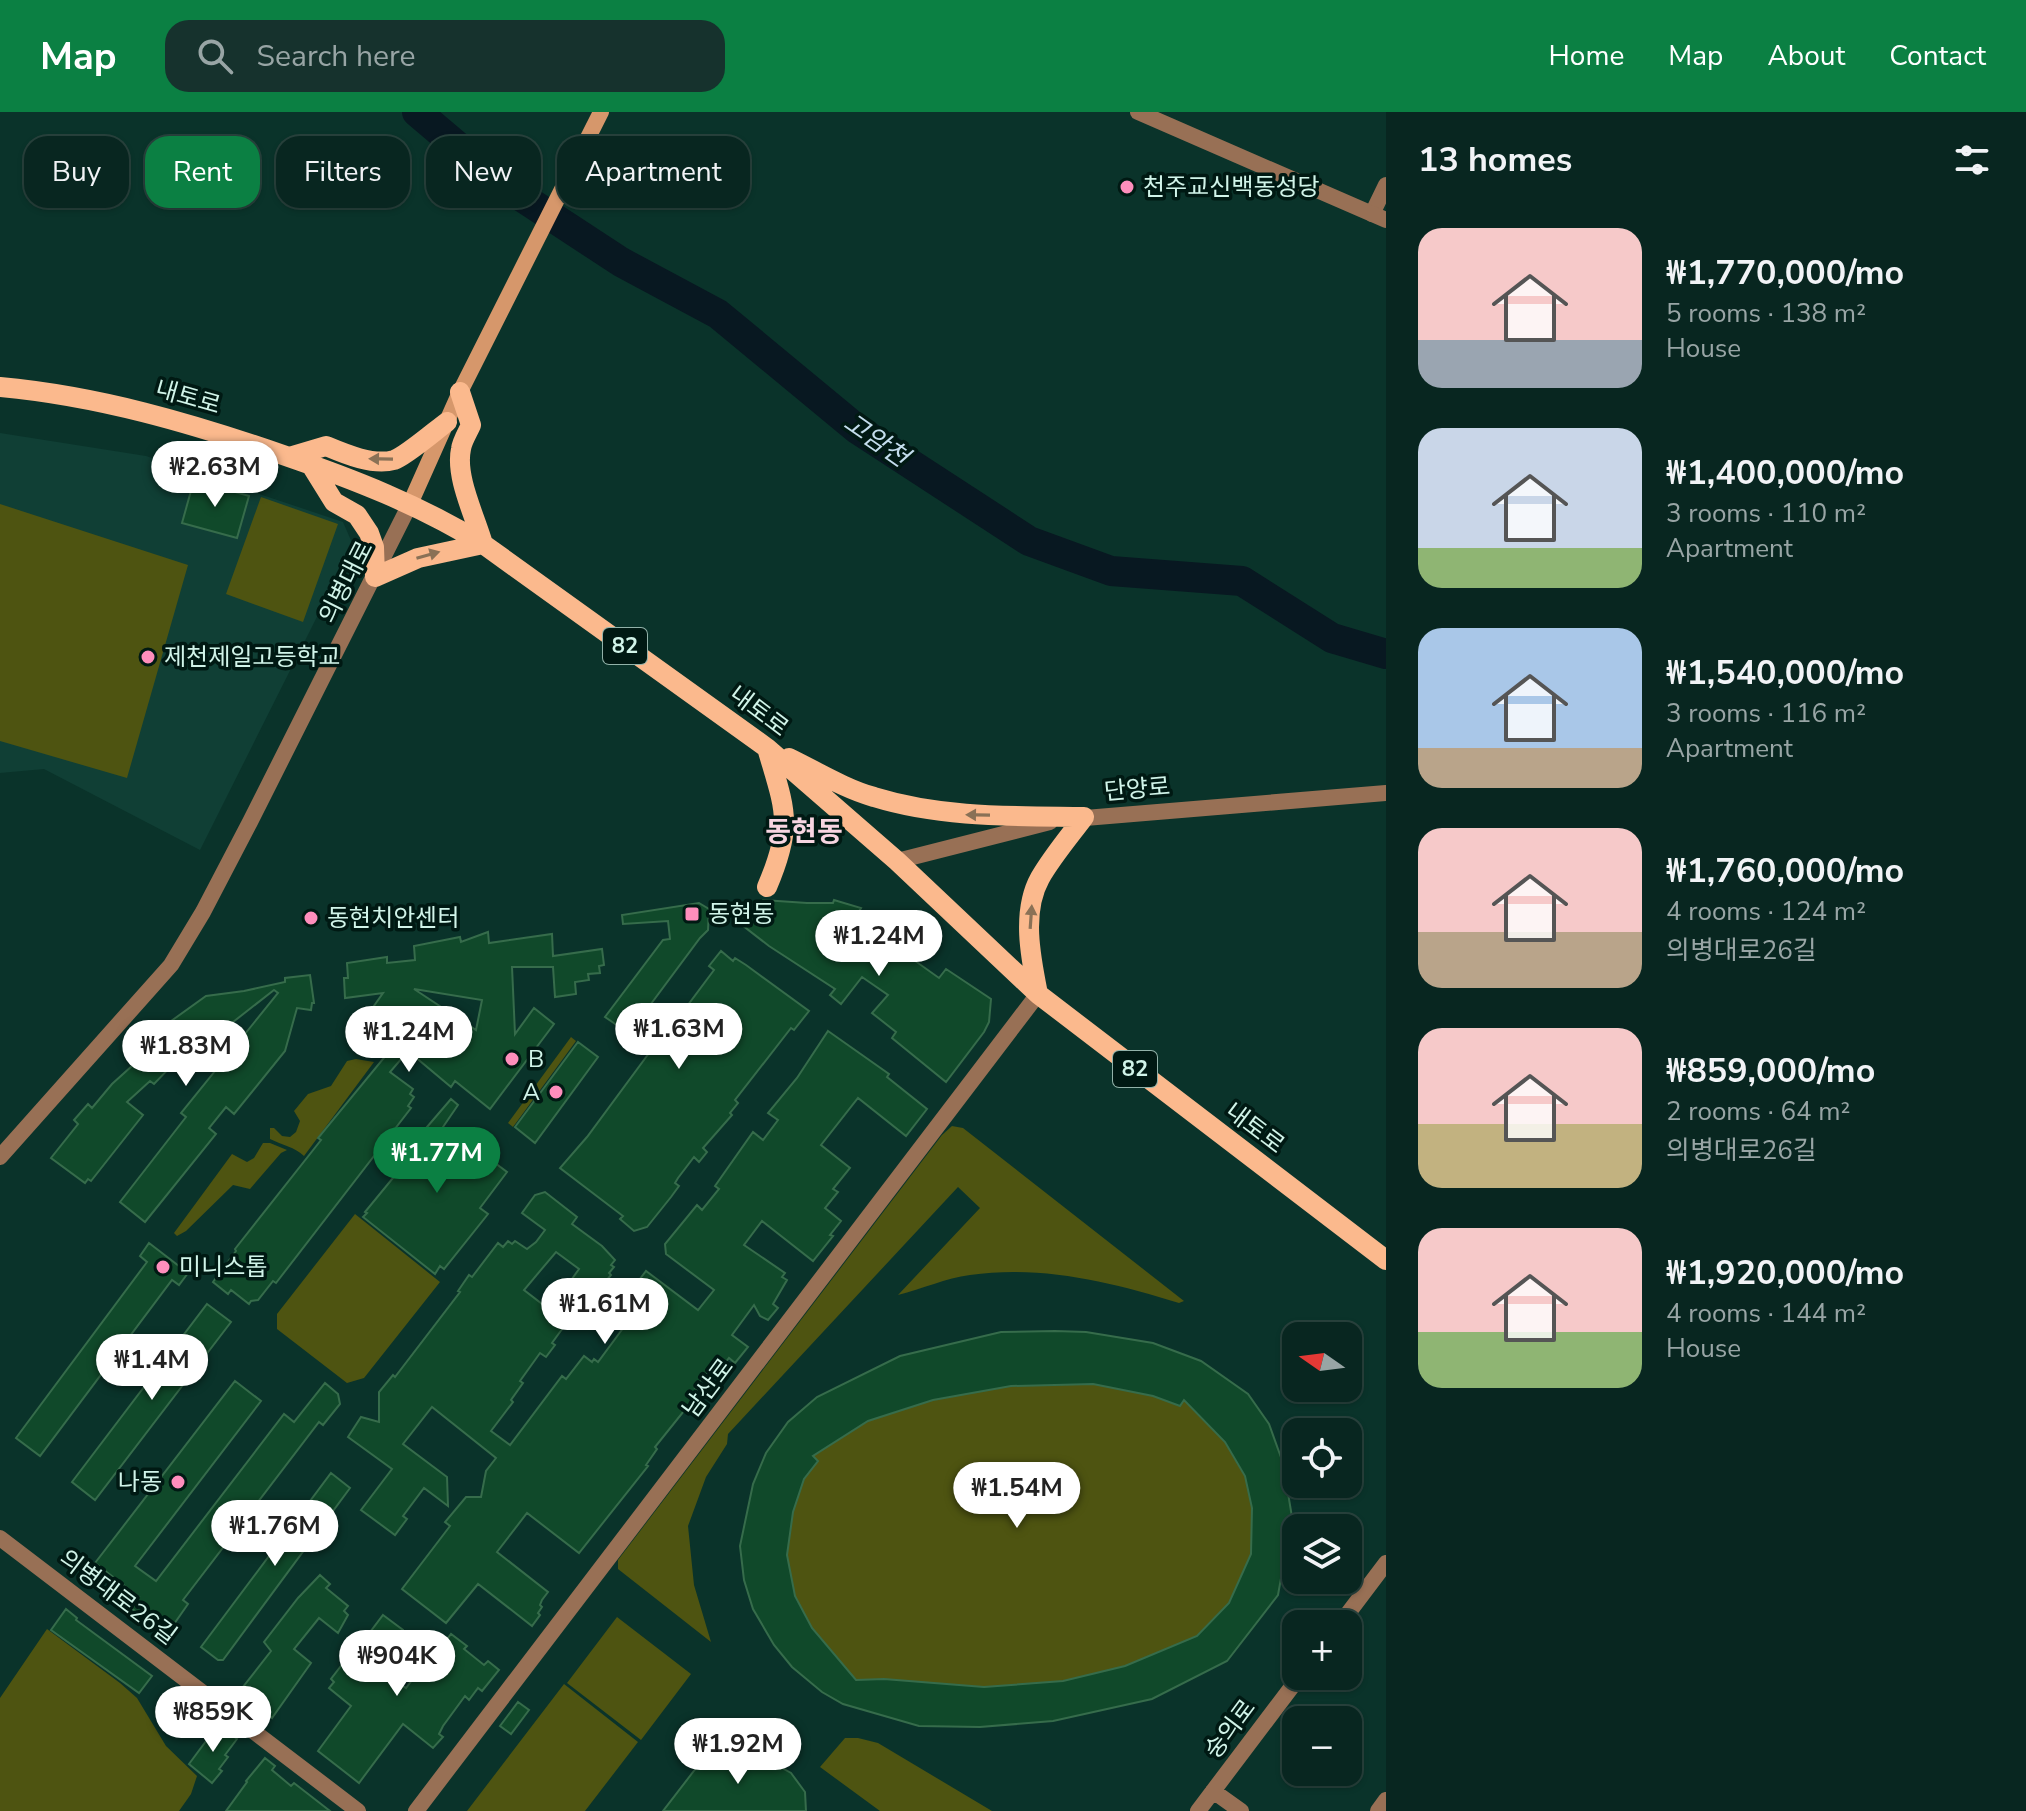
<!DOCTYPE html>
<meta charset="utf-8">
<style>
:root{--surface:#082620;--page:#16322d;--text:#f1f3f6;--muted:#98a5a5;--line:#29433e;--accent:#0b8043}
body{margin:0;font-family:"Nunito Sans","Noto Sans KR",sans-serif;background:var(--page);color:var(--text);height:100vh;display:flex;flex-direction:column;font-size:30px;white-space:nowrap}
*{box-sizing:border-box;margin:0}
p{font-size:26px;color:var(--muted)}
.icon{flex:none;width:44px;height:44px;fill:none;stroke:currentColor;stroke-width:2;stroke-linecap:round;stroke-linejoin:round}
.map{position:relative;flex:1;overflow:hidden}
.details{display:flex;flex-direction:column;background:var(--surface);width:640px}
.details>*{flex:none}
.guide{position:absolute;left:24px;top:24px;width:760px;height:72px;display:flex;gap:16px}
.needle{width:52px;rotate:284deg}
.controls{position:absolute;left:1282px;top:1210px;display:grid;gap:16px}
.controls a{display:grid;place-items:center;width:80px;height:80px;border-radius:16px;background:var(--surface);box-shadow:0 2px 6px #0004,0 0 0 2px var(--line);font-size:40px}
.price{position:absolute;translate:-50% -68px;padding:0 18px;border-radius:28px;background:#fff;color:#222;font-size:26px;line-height:52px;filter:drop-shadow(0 2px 4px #0008)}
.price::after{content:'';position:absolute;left:50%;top:48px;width:24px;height:18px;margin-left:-12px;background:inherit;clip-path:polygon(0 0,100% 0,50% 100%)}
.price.on{background:var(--accent);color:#fff}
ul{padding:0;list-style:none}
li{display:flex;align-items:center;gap:24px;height:200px;padding:0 32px}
li span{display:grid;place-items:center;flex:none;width:224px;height:160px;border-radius:24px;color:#555}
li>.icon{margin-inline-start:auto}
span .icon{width:96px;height:96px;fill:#fffc;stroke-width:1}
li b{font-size:34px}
h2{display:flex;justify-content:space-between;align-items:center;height:96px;padding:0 32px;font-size:34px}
.tag{padding:0 28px;border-radius:24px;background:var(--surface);box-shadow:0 2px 6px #0004,0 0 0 2px var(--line);font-size:28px;line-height:72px}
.tag.on{background:var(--accent);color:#fff}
header{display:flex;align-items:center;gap:48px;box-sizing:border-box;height:112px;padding:0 40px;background:var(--accent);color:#fff}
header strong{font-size:38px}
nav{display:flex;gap:44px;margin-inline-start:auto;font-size:28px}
.search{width:560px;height:72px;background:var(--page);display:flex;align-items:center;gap:20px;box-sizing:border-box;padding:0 28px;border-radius:24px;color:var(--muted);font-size:30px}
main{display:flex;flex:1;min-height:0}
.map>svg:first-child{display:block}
</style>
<header>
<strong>Map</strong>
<div class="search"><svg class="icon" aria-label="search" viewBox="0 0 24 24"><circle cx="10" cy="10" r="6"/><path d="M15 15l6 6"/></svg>Search here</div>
<nav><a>Home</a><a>Map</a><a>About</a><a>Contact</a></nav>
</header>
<main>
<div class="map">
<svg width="1386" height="1699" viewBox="0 0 1386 1699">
<rect width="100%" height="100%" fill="#0a332a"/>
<!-- built -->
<path fill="#103f35" d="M0 321 146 344 343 410 353 433 200 738 44 657 0 661Z"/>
<!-- green -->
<path fill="#4e5411" d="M261 385 338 412 303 510 226 482Z
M0 392 188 453 127 666 0 629Z
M571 925 576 929 513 1015 508 1011Z
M356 947 374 950 304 1044C295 1035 282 1033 270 1027V1016H274L282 1024 290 1025 296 1020 300 1009 294 999 308 982 331 974 347 949Z
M952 1014 963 1016 1184 1189 1179 1191C1111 1170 1042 1153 970 1163 946 1166 922 1177 898 1183L980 1096 958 1075 728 1322 727 1332 706 1365 688 1414 694 1473 711 1530 618 1457V1448L942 1023Z
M263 1031H270L287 1038 281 1041 250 1077 233 1073 186 1119 177 1124 174 1121 232 1042 247 1050 254 1046Z
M355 1102 440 1170 364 1266 347 1271 277 1217V1202Z
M1055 1219 1086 1220 1153 1231 1201 1249 1248 1282 1269 1312 1278 1483 1227 1549 1152 1587 1053 1609 980 1615 919 1614 843 1592 822 1580 792 1555 774 1533 740 1434 753 1372 766 1341 788 1310 817 1285 900 1244 1001 1220Z
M617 1505 691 1562 641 1628 567 1571Z
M47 1517 120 1571 137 1586 166 1634 197 1664 191 1682 179 1699H0V1586Z
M564 1572 638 1630 585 1699H467Z
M845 1626H858L878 1631 992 1699H880L820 1655Z"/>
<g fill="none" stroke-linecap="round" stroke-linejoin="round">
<!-- river -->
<path stroke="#081821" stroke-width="30" d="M417 0 502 72 621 150 718 202 857 317 1029 429 1111 459 1242 469 1332 526 1386 542"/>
</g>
<!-- building -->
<path fill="#10492a" stroke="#366c4b" stroke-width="2" fill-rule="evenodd" d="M194 368 249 384 237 426 182 411Z
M763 788 807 791H833L834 788 861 796 855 806 939 866 946 857 991 887 989 910 984 920 946 970 892 926 896 920 872 901 888 883 862 865 841 892 830 883 835 877 769 834 742 813Z
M699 791 709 797 708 818 700 826 642 904 667 921 714 858 709 854 721 839 733 849 735 846 746 853 809 899 794 918 791 916 735 988 738 991 730 1001 732 1003 703 1036 707 1040 699 1050 694 1045 678 1066 675 1071 679 1074 671 1085 647 1115 634 1119 620 1107 623 1104 560 1056 587 1025 652 937 605 905 663 828 670 827 668 809 623 812 622 803Z
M488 820 489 831 552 822 553 844 602 837 604 853 599 854 600 861 588 862 589 868 575 870 576 882 555 885 553 855H512L515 922 534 896 554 912 490 997 455 969 451 975 408 939 390 960 413 977 410 982 414 985 408 994 411 996 276 1171 273 1169 258 1188 251 1189 249 1192 231 1178 228 1182 213 1170 236 1139 235 1137 321 1028 318 1026 397 930 364 908 383 881 345 886 344 866H348L347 851 387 845V851L415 848 414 834 460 825 461 830ZM414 877 482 888 476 918Z
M310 863 314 891H312L311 898 297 896 285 939 234 1002 226 995 209 1016 216 1022 145 1110 120 1090 186 1005 181 1001 278 881 274 878 210 928 207 924 180 952 176 949 154 972 150 969 127 990 143 1003 91 1069 88 1067 85 1071 51 1046 78 1012 74 1008 88 992 92 996 112 972 133 953 153 930 151 928 160 917 206 884 244 879 285 870V866Z
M828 919 889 962 887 965 927 997 906 1024 858 986 821 1033 850 1056 833 1077 838 1080 825 1096 841 1109 830 1123 833 1124 813 1149 762 1109 744 1133 785 1161 782 1165 787 1168 773 1192 778 1196 768 1208 760 1204 754 1193 732 1223 748 1235 735 1251 729 1246 718 1260 712 1254 695 1276 700 1279 655 1335 657 1337 646 1353 648 1354 579 1441 527 1401 497 1440 548 1480 542 1488 540 1493 542 1495 538 1501 540 1503 532 1514 478 1472 446 1511 402 1477 450 1414 445 1410 466 1385H481L486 1359 496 1346 432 1295 403 1332 447 1365 448 1394 424 1376 403 1404 407 1407 395 1423 361 1398 392 1357 348 1325 361 1305 379 1310V1280L393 1263 395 1265 460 1180 458 1179 469 1163 472 1165 498 1131 503 1135 508 1129 512 1132 515 1129 527 1137 536 1130 545 1118 522 1101 535 1083 545 1080 577 1105 572 1112 602 1134 615 1148 611 1153 614 1155 609 1161 611 1163 602 1174 597 1169 552 1231 555 1233 546 1245 540 1241 520 1269 523 1271 511 1288 513 1290 491 1319 510 1333 562 1264 566 1267 584 1244 592 1250 594 1247 598 1250 646 1185 633 1176 646 1159 698 1198 714 1178 666 1142 665 1132 697 1093 702 1098 719 1077 715 1074 753 1020 763 1028 778 1008 768 1001 797 966ZM556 1140 579 1157 550 1198 524 1178Z
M578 930 598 945 535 1031 515 1015Z
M451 987 458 993 443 1015 462 1030 469 1021 488 1036 483 1042 507 1060 480 1096 488 1102 444 1157 440 1154 435 1162 363 1105 367 1101 365 1100 416 1038 413 1036 423 1023 421 1022Z
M149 1131 188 1161 179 1173 172 1168 40 1344 16 1326 147 1150 140 1144Z
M207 1192 231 1210 95 1388 72 1370Z
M1055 1219 1086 1220 1153 1231 1201 1249 1248 1282 1269 1312 1283 1351 1292 1405 1278 1483 1227 1549 1152 1587 1053 1609 980 1615 919 1614 843 1592 822 1580 792 1555 774 1533 753 1497 744 1468 740 1434 753 1372 766 1341 788 1310 817 1285 900 1244 1001 1220ZM1093 1272 1153 1284 1180 1294 1184 1288 1225 1330 1245 1364 1252 1396 1251 1442 1229 1491 1197 1524 1125 1554 1063 1569 984 1575 884 1567 856 1568 812 1516 795 1484 787 1443 793 1400 804 1367 818 1349 813 1344 868 1309 933 1288 1011 1274Z
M235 1269 261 1289 135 1454 156 1469 284 1302 294 1310 325 1271 338 1282 340 1292 323 1313 319 1310 183 1488 188 1492 167 1522 131 1496 139 1485 95 1451Z
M331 1361 350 1376 223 1548H218L201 1535Z
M320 1463 330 1472 326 1476 348 1494 344 1499 348 1503 338 1521 319 1506 294 1537 311 1551 272 1606 242 1583 246 1578 243 1575 271 1539 264 1530 298 1486Z
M66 1497 77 1506 76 1508 152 1564 139 1581 51 1518Z
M383 1503 403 1518 401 1528 379 1557 406 1576 430 1544 433 1546 451 1522 467 1534 464 1537 484 1553 488 1549 499 1558 482 1579 478 1576 469 1588 465 1584 443 1614 439 1622 443 1625 433 1636 403 1612 359 1671 318 1639 351 1594 329 1576 334 1570 331 1567 344 1550 346 1552Z
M518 1590 529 1598 511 1622 500 1614Z
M218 1613 237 1627 225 1643 228 1645 219 1657 222 1659 212 1671 189 1652Z
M725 1628H732L739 1635 738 1656 755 1646 773 1651 791 1661 805 1680 806 1699H663L710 1638 714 1641Z
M265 1646 275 1654 272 1658 291 1674 294 1671 330 1699H226L247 1670 246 1669Z"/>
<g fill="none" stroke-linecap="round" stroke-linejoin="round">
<!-- minor -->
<path stroke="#987055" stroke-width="16" d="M1372 102 1386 73
M0 1426 358 1699
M1340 1512 1386 1451
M1213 1679 1241 1699
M416 1699 1038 882
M1198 1699 1300 1564
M1378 1699 1386 1688"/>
<!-- tertiary -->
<path stroke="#987055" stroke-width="16" d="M1138 0 1386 108
M1073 707 1386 681
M897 749 1050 710
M0 1045 171 853 203 800 250 710 410 392"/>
<!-- secondary -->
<path stroke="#d6976b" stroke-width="16" d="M410 392 460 280 601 0"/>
<!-- primary -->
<path stroke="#fbb98d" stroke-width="20" d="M0 275C98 284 191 311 283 343 353 367 420 393 483 432L767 636 897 749 1038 882 1386 1148
M460 280 471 313C468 320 462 329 461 337 455 365 475 404 483 432
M289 345 326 334C345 342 373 354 394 348 406 344 436 318 447 310
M311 353 334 390 357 403 369 421 374 435 375 465 418 446 483 432
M789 646C816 659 845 677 874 685 942 706 1013 704 1084 705
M767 775C794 712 785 698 767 636
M1038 882C1031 847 1021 800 1040 766 1052 745 1069 725 1084 705"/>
</g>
<!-- one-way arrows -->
<defs><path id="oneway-solid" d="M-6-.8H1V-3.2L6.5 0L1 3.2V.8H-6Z" transform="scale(2)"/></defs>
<g fill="#8a7156">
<use href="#oneway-solid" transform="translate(381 347) rotate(-179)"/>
<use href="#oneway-solid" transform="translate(428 443) rotate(-16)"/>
<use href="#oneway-solid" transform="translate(978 703) rotate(-179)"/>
<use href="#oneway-solid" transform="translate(1031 805) rotate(-86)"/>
</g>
<!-- markers -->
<g fill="#fe8ebc" stroke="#001913" stroke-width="3">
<circle cx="1127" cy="75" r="8"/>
<circle cx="148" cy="545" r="8"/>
<rect x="684" y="794" width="16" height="16" rx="4"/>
<circle cx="311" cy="806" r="8"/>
<circle cx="512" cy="947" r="8"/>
<circle cx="556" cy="980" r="8"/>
<circle cx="163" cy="1155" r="8"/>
<circle cx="178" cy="1370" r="8"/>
</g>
<g text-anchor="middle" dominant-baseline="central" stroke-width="7" stroke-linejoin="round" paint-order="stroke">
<!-- shield labels -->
<g fill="#001913" stroke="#92b2a9" stroke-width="2">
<rect x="603" y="516" width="44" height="36" rx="6"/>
<rect x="1113" y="939" width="44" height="36" rx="6"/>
</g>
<g font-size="22" font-weight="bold" fill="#d1f4e9">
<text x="625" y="534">82</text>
<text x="1135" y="957">82</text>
</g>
<!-- poi labels -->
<g font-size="24" fill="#d1f4e9" stroke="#001913" text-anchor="start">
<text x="1143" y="75">천주교신백동성당</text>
<text x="164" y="545">제천제일고등학교</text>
<text x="708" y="802">동현동</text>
<text x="327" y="806">동현치안센터</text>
<text x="528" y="947">B</text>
<text x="540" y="980" text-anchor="end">A</text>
<text x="179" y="1155">미니스톱</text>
<text x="162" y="1370" text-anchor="end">나동</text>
</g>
<!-- street labels -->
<g font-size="24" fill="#d1f4e9" stroke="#001913">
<text transform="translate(188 285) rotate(16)">내토로</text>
<text transform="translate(346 470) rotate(-63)">의병대로</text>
<text transform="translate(759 599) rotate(37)">내토로</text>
<text transform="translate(1137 677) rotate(-5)">단양로</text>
<text transform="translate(1255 1016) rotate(37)">내토로</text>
<text transform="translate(708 1276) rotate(-53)">남산로</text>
<text transform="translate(118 1485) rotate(37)">의병대로26길</text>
<text transform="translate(1230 1617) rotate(-53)">숭의로</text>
</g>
<!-- water labels -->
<g font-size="26" font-style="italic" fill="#c4dded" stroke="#001913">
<text transform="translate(876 328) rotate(35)">고암천</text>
</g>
<!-- quarter labels -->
<g font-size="28" font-weight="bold" fill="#f7d5e1" stroke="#001913">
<text x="804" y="720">동현동</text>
</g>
</g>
</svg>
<div class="controls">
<a><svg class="needle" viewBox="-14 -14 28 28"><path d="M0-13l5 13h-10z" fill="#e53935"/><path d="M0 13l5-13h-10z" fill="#98a5a5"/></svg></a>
<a><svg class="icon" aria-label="locate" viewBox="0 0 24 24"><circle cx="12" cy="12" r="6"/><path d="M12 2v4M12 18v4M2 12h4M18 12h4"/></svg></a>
<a><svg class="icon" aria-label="layers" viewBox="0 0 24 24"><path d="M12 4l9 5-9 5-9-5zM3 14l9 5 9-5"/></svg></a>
<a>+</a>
<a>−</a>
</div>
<b class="price" style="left:215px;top:397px">₩2.63M</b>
<b class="price" style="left:879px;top:866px">₩1.24M</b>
<b class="price" style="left:679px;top:959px">₩1.63M</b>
<b class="price" style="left:409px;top:962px">₩1.24M</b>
<b class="price" style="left:186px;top:976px">₩1.83M</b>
<b class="price on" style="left:437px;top:1083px">₩1.77M</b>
<b class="price" style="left:605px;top:1234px">₩1.61M</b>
<b class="price" style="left:152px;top:1290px">₩1.4M</b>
<b class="price" style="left:1017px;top:1418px">₩1.54M</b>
<b class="price" style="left:275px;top:1456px">₩1.76M</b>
<b class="price" style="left:397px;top:1586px">₩904K</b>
<b class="price" style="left:213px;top:1642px">₩859K</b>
<b class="price" style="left:738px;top:1674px">₩1.92M</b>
<div class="guide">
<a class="tag">Buy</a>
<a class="tag on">Rent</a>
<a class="tag">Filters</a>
<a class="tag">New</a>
<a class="tag">Apartment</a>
</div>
</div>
<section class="details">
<h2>13 homes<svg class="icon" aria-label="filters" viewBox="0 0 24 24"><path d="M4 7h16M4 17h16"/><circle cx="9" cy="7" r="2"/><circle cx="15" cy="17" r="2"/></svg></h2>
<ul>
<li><span style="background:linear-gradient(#f6c9c9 70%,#9aa5b1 0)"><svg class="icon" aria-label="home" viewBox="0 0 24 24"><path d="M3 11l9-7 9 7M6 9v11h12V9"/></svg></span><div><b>₩1,770,000/mo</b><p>5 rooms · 138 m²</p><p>House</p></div></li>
<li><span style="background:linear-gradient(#c9d6e8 75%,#8fb573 0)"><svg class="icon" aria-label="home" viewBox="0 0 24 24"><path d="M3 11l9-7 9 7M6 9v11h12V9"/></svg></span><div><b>₩1,400,000/mo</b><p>3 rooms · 110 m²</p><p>Apartment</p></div></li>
<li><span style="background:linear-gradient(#a9c7e8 75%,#b9a48a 0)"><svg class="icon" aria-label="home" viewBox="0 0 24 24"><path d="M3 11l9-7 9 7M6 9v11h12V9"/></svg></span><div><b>₩1,540,000/mo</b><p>3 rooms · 116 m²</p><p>Apartment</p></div></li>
<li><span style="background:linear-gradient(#f6c9c9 65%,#b9a48a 0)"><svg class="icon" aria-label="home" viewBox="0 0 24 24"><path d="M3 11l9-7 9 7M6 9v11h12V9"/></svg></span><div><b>₩1,760,000/mo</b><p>4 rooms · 124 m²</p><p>의병대로26길</p></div></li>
<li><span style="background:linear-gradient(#f6c9c9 60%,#c2b280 0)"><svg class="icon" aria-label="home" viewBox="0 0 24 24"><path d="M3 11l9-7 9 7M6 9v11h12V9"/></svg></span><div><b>₩859,000/mo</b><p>2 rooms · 64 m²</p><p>의병대로26길</p></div></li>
<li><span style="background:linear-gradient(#f6c9c9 65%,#8fb573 0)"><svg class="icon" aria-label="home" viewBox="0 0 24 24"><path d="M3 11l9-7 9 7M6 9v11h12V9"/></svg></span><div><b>₩1,920,000/mo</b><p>4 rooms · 144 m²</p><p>House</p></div></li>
</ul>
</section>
</main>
